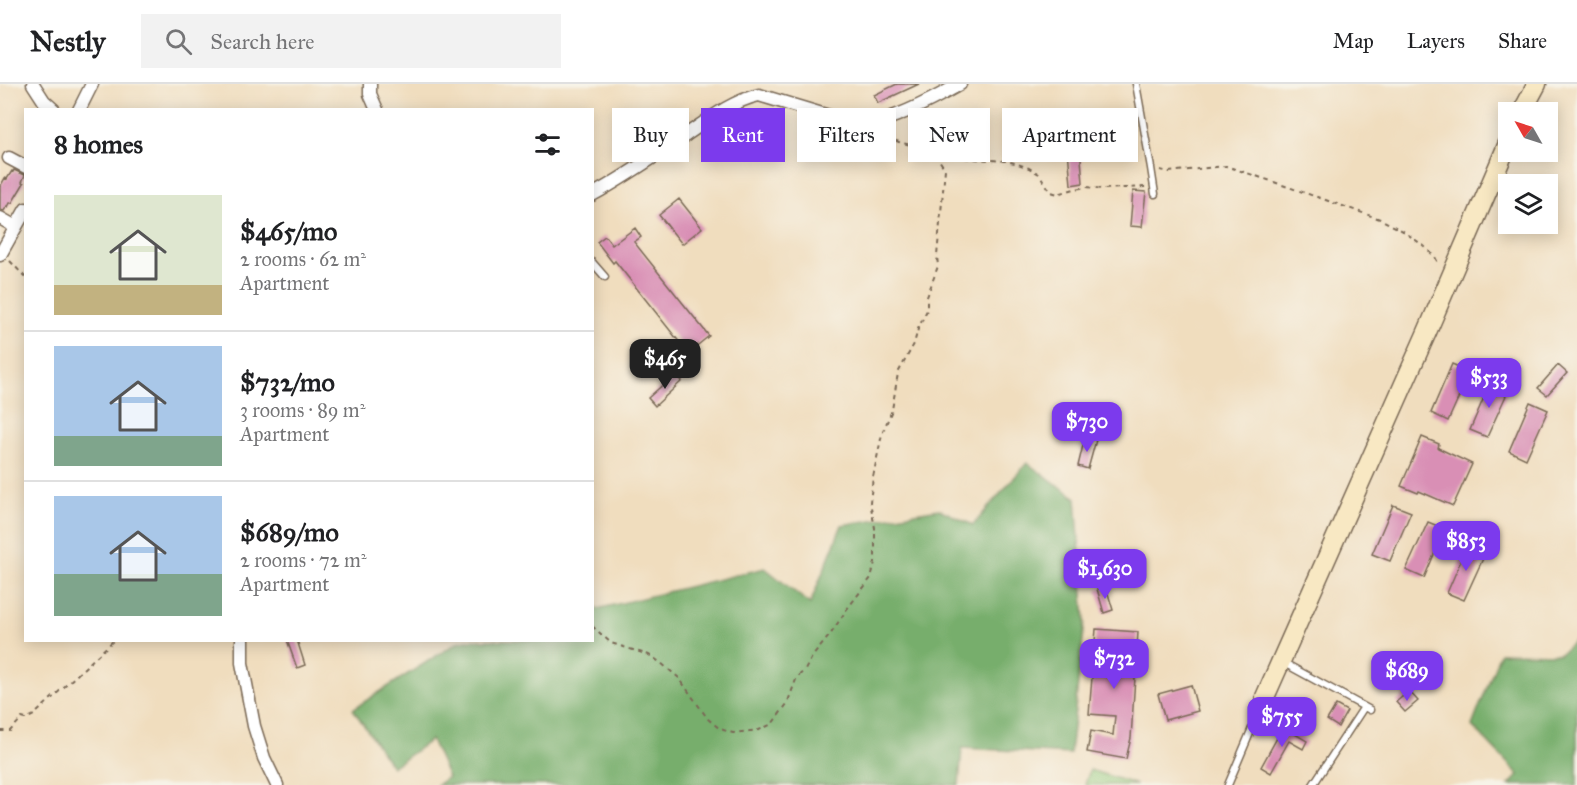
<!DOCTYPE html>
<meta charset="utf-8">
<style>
:root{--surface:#fff;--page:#f2f2f2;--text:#202124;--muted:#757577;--line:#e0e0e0;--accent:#7c3aed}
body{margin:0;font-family:"IM FELL Great Primer",serif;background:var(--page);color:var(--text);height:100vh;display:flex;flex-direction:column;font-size:22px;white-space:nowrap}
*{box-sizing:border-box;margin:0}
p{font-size:20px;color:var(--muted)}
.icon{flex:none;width:33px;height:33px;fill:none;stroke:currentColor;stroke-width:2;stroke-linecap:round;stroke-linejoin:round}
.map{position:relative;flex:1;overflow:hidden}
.panel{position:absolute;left:24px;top:24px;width:570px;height:534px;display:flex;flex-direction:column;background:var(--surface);border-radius:0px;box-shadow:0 3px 15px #0003}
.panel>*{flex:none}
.top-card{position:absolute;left:612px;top:24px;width:570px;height:54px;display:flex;gap:12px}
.needle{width:39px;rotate:309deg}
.tools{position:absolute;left:1498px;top:18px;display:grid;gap:12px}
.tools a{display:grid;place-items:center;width:60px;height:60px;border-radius:0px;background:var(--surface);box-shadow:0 3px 15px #0003;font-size:30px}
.price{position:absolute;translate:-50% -51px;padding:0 14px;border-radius:12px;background:var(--accent);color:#fff;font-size:20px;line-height:39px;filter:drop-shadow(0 2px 3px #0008)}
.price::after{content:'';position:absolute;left:50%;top:36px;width:18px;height:14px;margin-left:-9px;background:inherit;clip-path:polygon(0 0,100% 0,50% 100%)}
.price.on{background:#222;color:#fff}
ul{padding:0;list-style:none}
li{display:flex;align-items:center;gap:18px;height:150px;padding:0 30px}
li+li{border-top:2px solid var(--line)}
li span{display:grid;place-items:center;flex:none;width:168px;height:120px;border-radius:0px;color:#555}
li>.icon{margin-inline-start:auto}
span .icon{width:72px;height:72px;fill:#fffc;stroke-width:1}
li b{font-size:26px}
h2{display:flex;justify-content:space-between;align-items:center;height:72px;padding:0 30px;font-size:26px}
.tag{padding:0 21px;border-radius:0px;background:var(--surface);box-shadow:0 3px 15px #0003;font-size:21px;line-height:54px}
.tag.on{background:var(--accent);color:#fff}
header{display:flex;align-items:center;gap:36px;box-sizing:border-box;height:84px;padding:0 30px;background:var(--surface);border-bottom:2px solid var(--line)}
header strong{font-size:28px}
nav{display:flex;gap:33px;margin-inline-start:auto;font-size:21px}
.search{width:420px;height:54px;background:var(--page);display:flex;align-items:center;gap:15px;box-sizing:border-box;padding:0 21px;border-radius:0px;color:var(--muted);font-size:22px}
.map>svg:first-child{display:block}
</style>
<header>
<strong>Nestly</strong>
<div class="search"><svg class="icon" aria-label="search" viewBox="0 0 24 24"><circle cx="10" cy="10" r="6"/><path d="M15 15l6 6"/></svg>Search here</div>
<nav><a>Map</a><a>Layers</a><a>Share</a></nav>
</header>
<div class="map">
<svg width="1577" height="701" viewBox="0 0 1577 701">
<rect width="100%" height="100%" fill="#f7f3e8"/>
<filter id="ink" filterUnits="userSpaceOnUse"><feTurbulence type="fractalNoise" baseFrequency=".0167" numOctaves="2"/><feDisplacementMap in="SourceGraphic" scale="12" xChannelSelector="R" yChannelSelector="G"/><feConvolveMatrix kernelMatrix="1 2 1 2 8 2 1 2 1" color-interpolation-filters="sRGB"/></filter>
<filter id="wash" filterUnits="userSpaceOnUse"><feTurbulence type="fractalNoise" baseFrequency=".008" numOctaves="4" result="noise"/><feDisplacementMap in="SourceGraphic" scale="24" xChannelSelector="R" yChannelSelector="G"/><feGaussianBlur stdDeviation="1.35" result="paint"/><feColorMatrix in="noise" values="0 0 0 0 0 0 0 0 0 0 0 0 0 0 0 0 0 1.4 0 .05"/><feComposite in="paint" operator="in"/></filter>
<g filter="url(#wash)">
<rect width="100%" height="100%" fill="#f0ddbe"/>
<!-- green -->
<path fill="#94ca7c" stroke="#687a4d" stroke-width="1.5" d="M1090 686 1137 701H1085Z"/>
<!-- forest -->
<path fill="#77ae6c" stroke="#596c45" stroke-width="1.5" d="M1027 379 1076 414 1085 537 1070 670 962 664 959 701H437L448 693 431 656 392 683 353 625 458 558 466 556H592L593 526 765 484 810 520 842 441 939 425 973 441Z
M1577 555V701H1509L1519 691 1472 642 1500 569 1560 570Z"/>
<g id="blocks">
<!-- building -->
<path fill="#d98fb5" d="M897 0H919L878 19 874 11Z
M1080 63 1083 99 1071 101 1068 66Z
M14 86 25 91 22 98 24 99 12 119H10L8 123 7 122 4 127 0 126V103L5 94 7 95 12 87 13 88Z
M1133 107 1146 108 1142 143 1130 142Z
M679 115 702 144 682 160 659 131Z
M635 144 641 153 634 158 709 252 688 269 615 177 613 179 597 158 605 152 612 161Z
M1452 280 1470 288 1448 337 1431 329Z
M1558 281 1567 289 1547 311 1538 304Z
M676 289 682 297 655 322 648 314Z
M1491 297 1509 305 1487 353 1470 346Z
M1530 318 1548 326 1526 375 1509 367Z
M1085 353 1096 356 1088 385 1078 382Z
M1422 353 1439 360 1438 364 1472 380 1453 422 1419 407 1418 409 1401 402Z
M1393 421 1411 428 1390 477 1372 470Z
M1428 438 1445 445 1424 494 1406 486Z
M1468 460 1486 468 1464 516 1447 509Z
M1106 503 1113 526 1104 529 1097 505Z
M1096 545 1138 548 1131 654 1126 675 1087 668 1091 647 1113 651 1115 632 1089 630Z
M287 556H297L305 581 297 584Z
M1191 601 1198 627 1165 636 1158 610Z
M1409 607 1418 617 1405 628 1396 618Z
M1336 621 1347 627 1338 643 1327 636Z
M1283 643 1307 657 1303 665 1289 657 1271 689 1261 683Z"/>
</g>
</g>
<g filter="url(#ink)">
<use href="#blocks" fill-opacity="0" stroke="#7a6956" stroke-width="1.5"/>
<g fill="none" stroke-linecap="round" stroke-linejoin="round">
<!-- lane casing -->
<g stroke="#7a6956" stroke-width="9">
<path id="lane" d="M1136 0 1151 84 1155 110
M592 178 605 193
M1284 579 1370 626
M1228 701 1264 616
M1313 701 1364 623"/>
</g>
<!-- street casing -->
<g stroke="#7a6956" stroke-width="15">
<path id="street" d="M33 0 44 17 54 26
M370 0V10L377 26
M79 26 92 0
M9 74 26 83
M592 111C625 93 655 72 686 51 708 36 732 17 759 11L852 39C857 40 862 41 867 40 896 35 934 15 960 0
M0 134 16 143
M0 171 26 125
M242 556V579L254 642 264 674 277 701"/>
</g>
<!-- secondary casing -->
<g stroke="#7a6956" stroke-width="21">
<path id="secondary" d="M1522 28 1537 0
M1265 613 1427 248 1509 57"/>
</g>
<!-- path -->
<path stroke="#7a6956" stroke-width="2" stroke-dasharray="4.5 4.5" stroke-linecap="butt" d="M879 50 899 58 961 74 1006 77 1015 79 1029 84 1039 90 1051 108 1058 110 1074 105 1087 103 1103 105 1147 103
M1160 86 1169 88 1226 82 1271 97 1380 135 1403 147 1424 162 1435 173 1439 181
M10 177 26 194
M592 542 611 559 649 571 661 579 679 594 708 635 720 645 733 649 759 646 772 640 787 620 797 593 805 586 812 573 830 551 847 525 871 494 875 478V444L870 418 873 393 882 350 892 326 898 289 914 260 918 245 927 226V213L938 182 937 172 945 85 933 67
M0 647H10L22 634 26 635 34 631 114 556"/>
<!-- lane -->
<use href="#lane" stroke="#fff" stroke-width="6"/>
<!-- street -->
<use href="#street" stroke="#fff" stroke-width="12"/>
<!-- secondary -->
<use href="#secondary" stroke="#f8e8c3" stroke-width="18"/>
</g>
</g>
</svg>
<div class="tools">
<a><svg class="needle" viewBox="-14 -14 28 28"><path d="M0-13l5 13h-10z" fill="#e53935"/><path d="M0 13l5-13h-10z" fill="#757577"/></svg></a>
<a><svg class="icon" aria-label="layers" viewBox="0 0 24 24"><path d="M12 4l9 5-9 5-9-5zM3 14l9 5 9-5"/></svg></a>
</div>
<b class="price on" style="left:665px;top:306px">$465</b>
<b class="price" style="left:1489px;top:325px">$533</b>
<b class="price" style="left:1087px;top:369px">$730</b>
<b class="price" style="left:1466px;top:488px">$853</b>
<b class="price" style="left:1105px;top:516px">$1,630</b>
<b class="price" style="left:1114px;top:606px">$732</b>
<b class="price" style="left:1407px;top:618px">$689</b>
<b class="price" style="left:1282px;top:664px">$755</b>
<div class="top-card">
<a class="tag">Buy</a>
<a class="tag on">Rent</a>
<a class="tag">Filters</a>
<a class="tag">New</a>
<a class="tag">Apartment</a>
</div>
<section class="panel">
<h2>8 homes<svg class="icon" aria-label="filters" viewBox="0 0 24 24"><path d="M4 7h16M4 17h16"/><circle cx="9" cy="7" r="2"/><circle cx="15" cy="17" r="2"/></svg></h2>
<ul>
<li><span style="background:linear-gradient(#dfe7d0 75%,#c2b280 0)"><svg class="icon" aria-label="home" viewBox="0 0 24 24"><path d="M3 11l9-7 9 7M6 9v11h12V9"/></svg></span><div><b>$465/mo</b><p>2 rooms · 62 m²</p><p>Apartment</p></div></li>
<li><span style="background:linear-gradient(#a9c7e8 75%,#7fa58c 0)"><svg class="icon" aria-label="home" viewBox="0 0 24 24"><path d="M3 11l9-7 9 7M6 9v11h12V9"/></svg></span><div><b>$732/mo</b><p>3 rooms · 89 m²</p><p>Apartment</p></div></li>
<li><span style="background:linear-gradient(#a9c7e8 65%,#7fa58c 0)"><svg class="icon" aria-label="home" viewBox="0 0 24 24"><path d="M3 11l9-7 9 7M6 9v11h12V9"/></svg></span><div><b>$689/mo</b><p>2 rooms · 72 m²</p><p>Apartment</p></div></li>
</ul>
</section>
</div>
